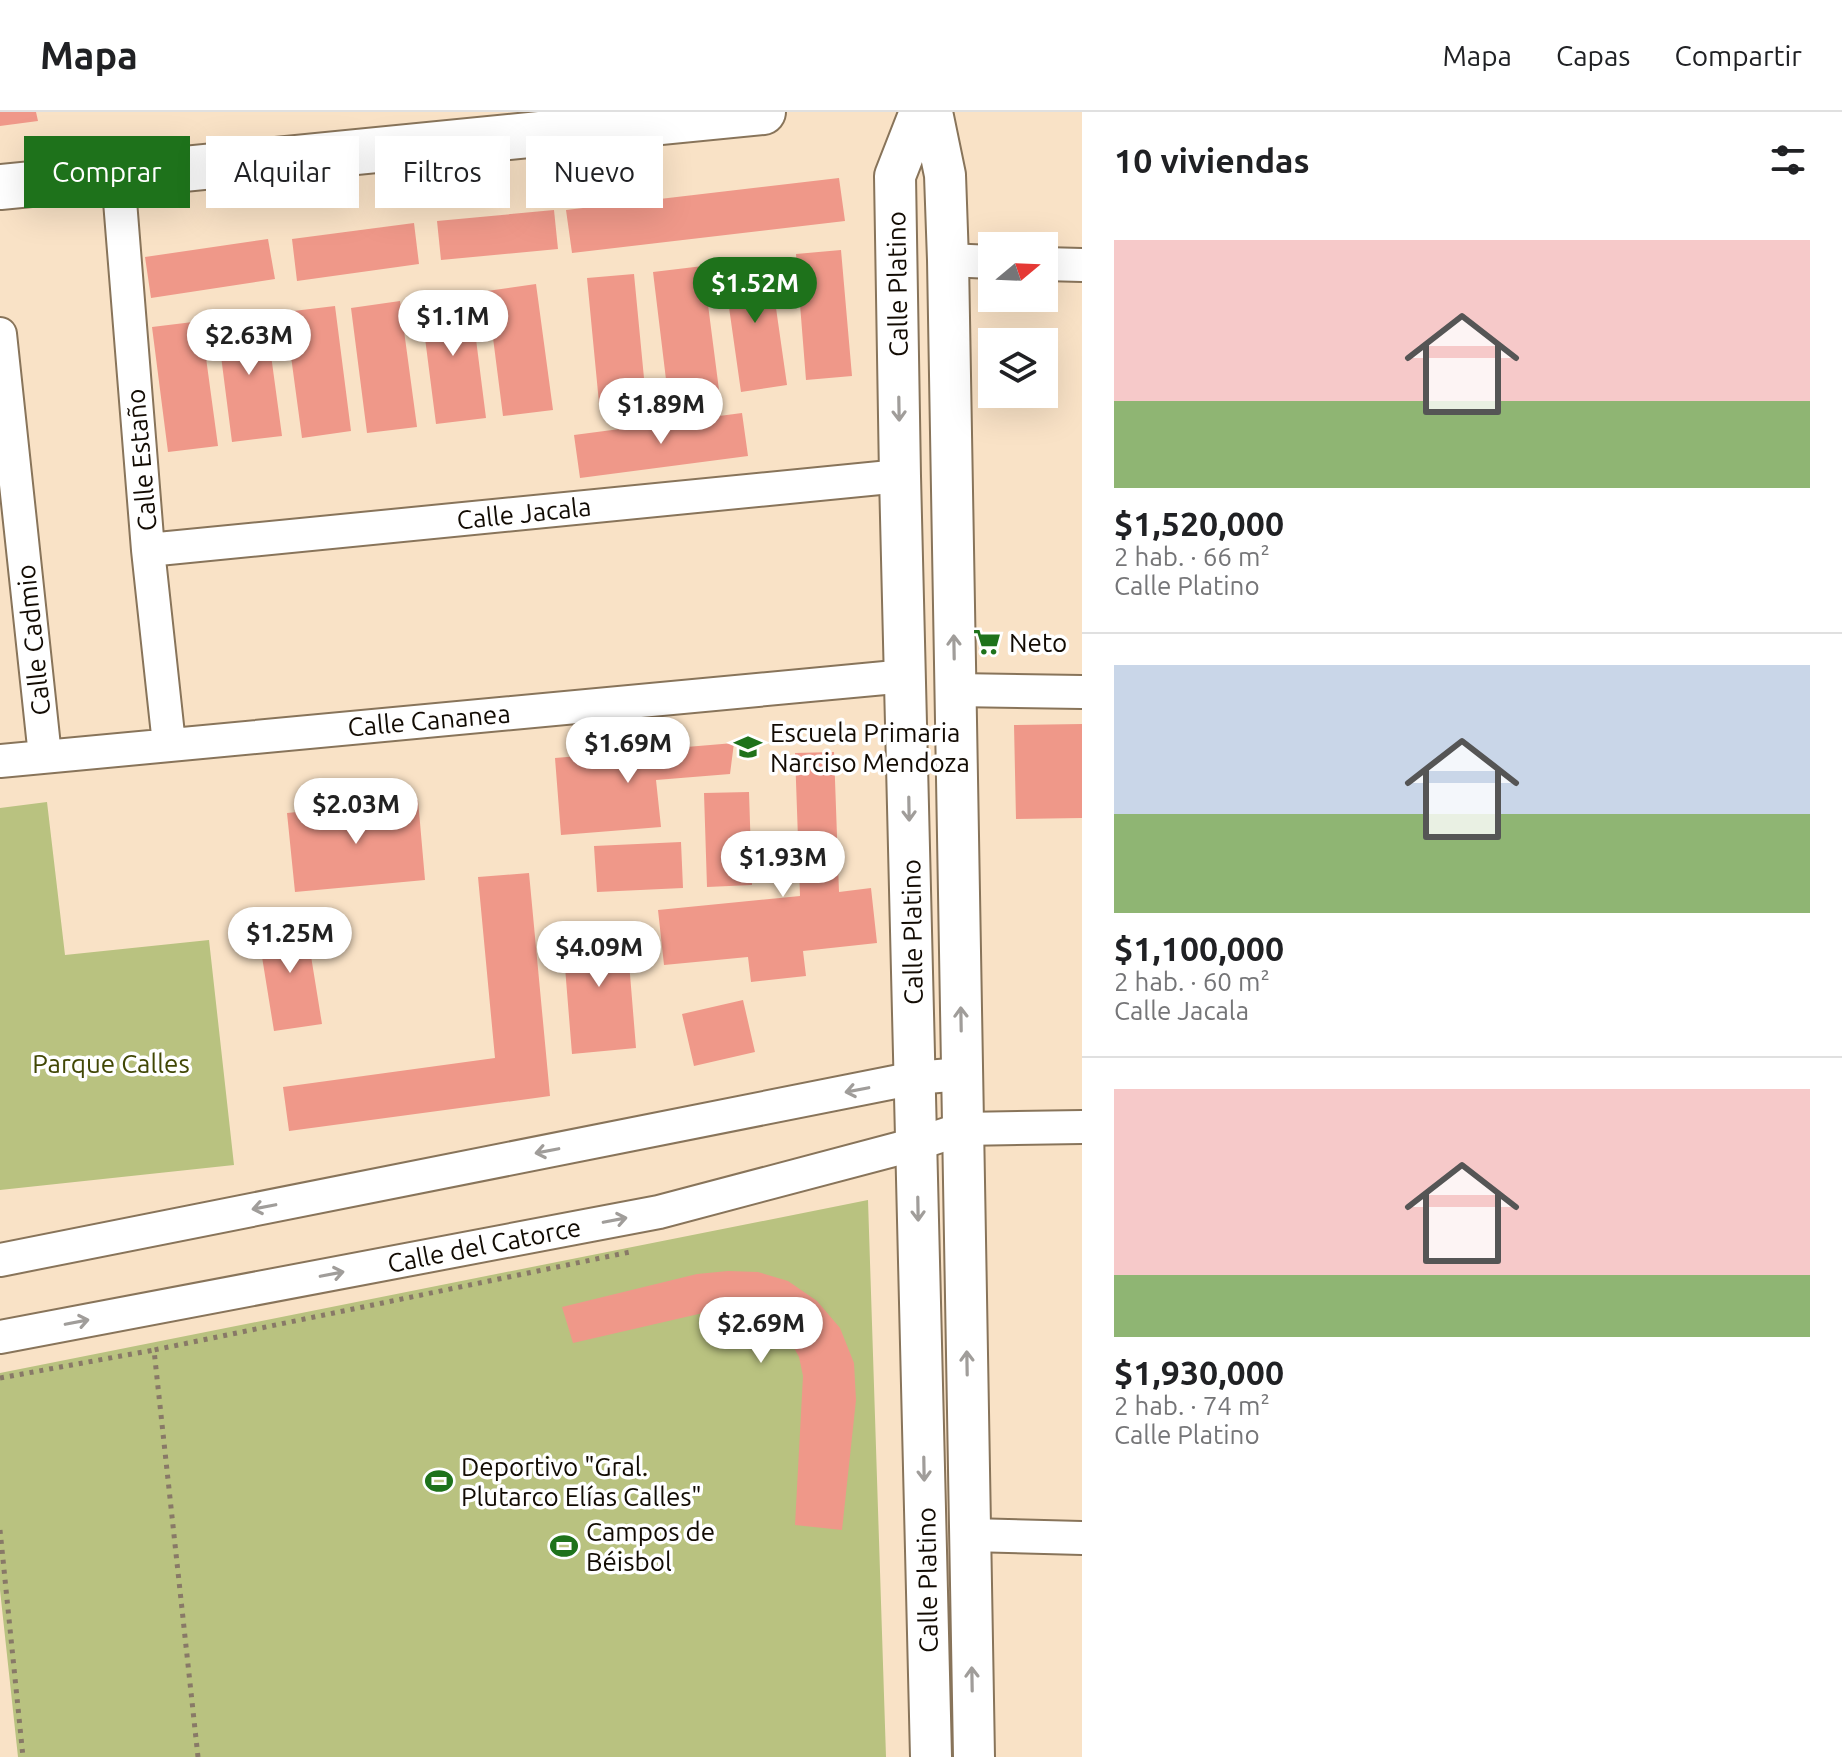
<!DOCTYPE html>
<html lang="es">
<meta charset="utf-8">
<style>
:root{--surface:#fff;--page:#f2f2f2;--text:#202124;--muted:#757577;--line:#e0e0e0;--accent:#1e721b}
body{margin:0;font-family:Ubuntu,sans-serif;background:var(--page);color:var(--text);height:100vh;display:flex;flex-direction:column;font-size:30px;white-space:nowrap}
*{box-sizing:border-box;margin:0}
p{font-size:26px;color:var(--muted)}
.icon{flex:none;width:44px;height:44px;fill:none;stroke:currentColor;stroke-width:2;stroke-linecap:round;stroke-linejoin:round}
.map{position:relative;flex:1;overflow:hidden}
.drawer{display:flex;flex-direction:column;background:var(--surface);width:760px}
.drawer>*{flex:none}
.banner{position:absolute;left:24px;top:24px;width:760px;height:72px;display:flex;gap:16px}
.needle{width:52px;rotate:71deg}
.buttons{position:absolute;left:978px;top:120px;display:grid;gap:16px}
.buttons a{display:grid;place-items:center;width:80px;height:80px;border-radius:0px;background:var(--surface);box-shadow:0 8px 32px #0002;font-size:40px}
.price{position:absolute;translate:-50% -68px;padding:0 18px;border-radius:28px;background:#fff;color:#222;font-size:26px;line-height:52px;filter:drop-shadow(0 2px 4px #0008)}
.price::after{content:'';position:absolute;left:50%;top:48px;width:24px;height:18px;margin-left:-12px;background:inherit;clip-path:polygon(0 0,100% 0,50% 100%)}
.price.active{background:var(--accent);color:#fff}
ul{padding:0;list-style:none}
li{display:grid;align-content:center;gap:16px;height:424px;padding:0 32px}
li+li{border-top:2px solid var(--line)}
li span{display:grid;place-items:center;height:248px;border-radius:0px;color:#555}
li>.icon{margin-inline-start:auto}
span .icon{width:144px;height:144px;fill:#fffc;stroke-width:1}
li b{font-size:34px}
h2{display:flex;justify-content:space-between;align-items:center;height:96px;padding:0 32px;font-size:34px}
.pill{padding:0 28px;border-radius:0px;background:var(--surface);box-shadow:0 8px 32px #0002;font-size:28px;line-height:72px}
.pill.active{background:var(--accent);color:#fff}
header{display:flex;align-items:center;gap:48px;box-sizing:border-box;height:112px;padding:0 40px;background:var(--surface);border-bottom:2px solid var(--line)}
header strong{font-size:38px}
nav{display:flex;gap:44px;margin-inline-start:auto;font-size:28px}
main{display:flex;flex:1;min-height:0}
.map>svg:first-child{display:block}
</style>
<header>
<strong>Mapa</strong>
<nav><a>Mapa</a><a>Capas</a><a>Compartir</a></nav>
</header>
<main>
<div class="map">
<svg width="1082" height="1645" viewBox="0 0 1082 1645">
<rect width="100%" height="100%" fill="#f9e2c6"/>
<!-- green -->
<path fill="#b9c280" d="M47 690 65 843 209 828 234 1053 0 1078V696Z
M868 1088 886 1645H18L0 1478V1261Z"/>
<!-- building -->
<path fill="#ef9889" d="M0 0H36L38 9 0 14Z
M839 66 845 109 572 141 566 98Z
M554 98 558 137 441 148 437 109Z
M414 111 419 152 297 169 292 127Z
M268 127 275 167 151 186 145 145Z
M841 138 852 264 806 268 796 142Z
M769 147 787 273 741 280 723 153Z
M703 154 719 278 668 284 653 160Z
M634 162 646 287 599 291 587 166Z
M536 172 553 298 503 304 487 179Z
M470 180 486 306 436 312 420 187Z
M400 189 417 315 367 321 351 196Z
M335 194 351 319 302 326 285 200Z
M265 199 282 324 232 330 216 205Z
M201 209 218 334 168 340 152 215Z
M742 301 748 344 580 366 574 323Z
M1082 612V706L1016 707 1014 613Z
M734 631 730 662 656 668 661 715 561 723 555 646Z
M834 640 839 780 871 776 877 831 803 839 806 864 751 870 748 845 664 853 658 798 800 784 795 641Z
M749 680 752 773 707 775 704 681Z
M418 688 425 768 295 780 287 701Z
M681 730 683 776 597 780 594 734Z
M529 761 550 984 289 1019 283 975 495 946 478 765Z
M305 807 322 912 274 919 257 814Z
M626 813 636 936 572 942 562 818Z
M743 888 755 940 694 954 682 902Z
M728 1159 758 1160 788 1169 817 1189 840 1216 854 1251 856 1288 842 1418 795 1413 803 1264 799 1245 789 1227 775 1213 758 1203 737 1197 716 1198 573 1231 562 1195 697 1162Z"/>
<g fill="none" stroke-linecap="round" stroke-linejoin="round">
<!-- minor casing -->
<g stroke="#88745a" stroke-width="36">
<path id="minor" d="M118 64 148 438 169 632
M948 148 992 150
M1044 152 1082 153
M0 222 45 644
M148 438 900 364
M955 578 1082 580
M0 649 906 564
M0 1148 915 966 962 962
M0 1225 659 1100 916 1032 962 1017 1082 1015
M970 1423 1082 1426"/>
</g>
<!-- tertiary casing -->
<g stroke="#88745a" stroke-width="44">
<path id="tertiary" d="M920 0 895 64 900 364 931 1645
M932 0 945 63 948 148 974 1645"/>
</g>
<!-- primary casing -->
<g stroke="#88745a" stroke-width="48">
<path id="primary" d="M0 75 763 0"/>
</g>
<!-- path -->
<path stroke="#887967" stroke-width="5" stroke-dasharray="4 6" stroke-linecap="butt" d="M0 1266 154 1238
M0 1418 23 1645
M198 1645 154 1238 630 1140"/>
<!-- minor -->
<use href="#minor" stroke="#fff" stroke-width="32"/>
<!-- tertiary -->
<use href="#tertiary" stroke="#fff" stroke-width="40"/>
<!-- primary -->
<use href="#primary" stroke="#fff" stroke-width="44"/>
</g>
<!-- one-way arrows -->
<defs><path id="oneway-shaft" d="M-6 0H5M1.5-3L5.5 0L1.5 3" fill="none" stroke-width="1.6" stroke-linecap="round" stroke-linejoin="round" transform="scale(2)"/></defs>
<g stroke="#a09d9a">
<use href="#oneway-shaft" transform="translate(899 297) rotate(89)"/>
<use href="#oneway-shaft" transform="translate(954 535) rotate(-91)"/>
<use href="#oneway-shaft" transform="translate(909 697) rotate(89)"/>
<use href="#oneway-shaft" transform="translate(961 907) rotate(-91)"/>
<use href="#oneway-shaft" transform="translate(857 978) rotate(169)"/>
<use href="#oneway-shaft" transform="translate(547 1039) rotate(169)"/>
<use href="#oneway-shaft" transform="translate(264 1095) rotate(169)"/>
<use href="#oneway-shaft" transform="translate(918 1097) rotate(89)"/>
<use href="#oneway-shaft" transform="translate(615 1108) rotate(-11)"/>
<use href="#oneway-shaft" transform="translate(332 1162) rotate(-11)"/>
<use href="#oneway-shaft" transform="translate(77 1210) rotate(-11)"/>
<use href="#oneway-shaft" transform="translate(967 1251) rotate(-91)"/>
<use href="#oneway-shaft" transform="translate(924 1357) rotate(89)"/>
<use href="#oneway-shaft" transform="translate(972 1567) rotate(-91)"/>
</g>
<!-- icons -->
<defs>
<g id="supermarket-bare" transform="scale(2.16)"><path d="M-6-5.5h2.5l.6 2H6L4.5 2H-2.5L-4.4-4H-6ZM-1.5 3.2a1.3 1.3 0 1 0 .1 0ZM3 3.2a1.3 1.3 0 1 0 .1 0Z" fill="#1e721b" stroke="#fff" stroke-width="2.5" paint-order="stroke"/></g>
<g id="school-bare" transform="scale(2.16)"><path d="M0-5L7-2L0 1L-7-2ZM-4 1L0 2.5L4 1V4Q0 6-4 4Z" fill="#1e721b" stroke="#fff" stroke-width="2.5" paint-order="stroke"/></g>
<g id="stadium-bare" transform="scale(2.16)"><path d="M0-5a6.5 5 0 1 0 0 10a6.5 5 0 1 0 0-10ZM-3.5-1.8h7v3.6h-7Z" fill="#1e721b" stroke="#fff" stroke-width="2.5" paint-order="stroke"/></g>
</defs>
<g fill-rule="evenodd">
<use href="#supermarket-bare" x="987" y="530"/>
<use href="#school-bare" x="748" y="635"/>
<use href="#stadium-bare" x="439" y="1369"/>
<use href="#stadium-bare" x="564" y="1434"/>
</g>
<g text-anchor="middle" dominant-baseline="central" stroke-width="7" stroke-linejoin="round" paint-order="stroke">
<!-- street labels -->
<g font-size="26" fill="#120b03" stroke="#fff">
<text transform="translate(897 172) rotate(-91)">Calle Platino</text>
<text transform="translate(141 348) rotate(-95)">Calle Estaño</text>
<text transform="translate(524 401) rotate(-6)">Calle Jacala</text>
<text transform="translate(33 528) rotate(-96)">Calle Cadmio</text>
<text transform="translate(429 608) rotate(-5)">Calle Cananea</text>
<text transform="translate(912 820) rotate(-91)">Calle Platino</text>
<text transform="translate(484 1133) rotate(-11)">Calle del Catorce</text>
<text transform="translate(927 1468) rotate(-91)">Calle Platino</text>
</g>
<!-- poi labels -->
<g font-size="26" fill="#120b03" stroke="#fff" text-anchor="start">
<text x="1009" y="530">Neto</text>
<text x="770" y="620">Escuela Primaria<tspan x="770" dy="30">Narciso Mendoza</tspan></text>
<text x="461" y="1354">Deportivo "Gral.<tspan x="461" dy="30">Plutarco Elías Calles"</tspan></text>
<text x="586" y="1419">Campos de<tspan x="586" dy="30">Béisbol</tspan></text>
</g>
<!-- park labels -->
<g font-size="26" fill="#414705" stroke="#fff">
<text x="111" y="951">Parque Calles</text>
</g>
</g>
</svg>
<div class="buttons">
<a><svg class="needle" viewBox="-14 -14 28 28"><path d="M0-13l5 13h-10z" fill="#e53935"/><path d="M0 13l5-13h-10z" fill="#757577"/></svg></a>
<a><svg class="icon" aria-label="layers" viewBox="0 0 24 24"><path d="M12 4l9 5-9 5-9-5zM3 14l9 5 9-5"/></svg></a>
</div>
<b class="price active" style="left:755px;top:213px">$1.52M</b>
<b class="price" style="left:453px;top:246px">$1.1M</b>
<b class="price" style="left:249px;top:265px">$2.63M</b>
<b class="price" style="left:661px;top:334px">$1.89M</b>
<b class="price" style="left:628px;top:673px">$1.69M</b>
<b class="price" style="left:356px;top:734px">$2.03M</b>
<b class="price" style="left:783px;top:787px">$1.93M</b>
<b class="price" style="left:290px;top:863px">$1.25M</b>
<b class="price" style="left:599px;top:877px">$4.09M</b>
<b class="price" style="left:761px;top:1253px">$2.69M</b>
<div class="banner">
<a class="pill active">Comprar</a>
<a class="pill">Alquilar</a>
<a class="pill">Filtros</a>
<a class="pill">Nuevo</a>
</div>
</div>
<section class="drawer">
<h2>10 viviendas<svg class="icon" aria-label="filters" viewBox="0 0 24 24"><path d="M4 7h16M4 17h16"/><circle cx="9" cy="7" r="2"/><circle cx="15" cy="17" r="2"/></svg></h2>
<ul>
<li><span style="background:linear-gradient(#f6c9c9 65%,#8fb573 0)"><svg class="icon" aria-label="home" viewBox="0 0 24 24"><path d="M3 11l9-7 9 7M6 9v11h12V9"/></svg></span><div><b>$1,520,000</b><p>2 hab. · 66 m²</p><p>Calle Platino</p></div></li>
<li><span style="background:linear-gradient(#c9d6e8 60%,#8fb573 0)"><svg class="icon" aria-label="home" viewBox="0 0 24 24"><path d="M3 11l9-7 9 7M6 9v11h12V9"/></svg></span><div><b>$1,100,000</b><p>2 hab. · 60 m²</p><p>Calle Jacala</p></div></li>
<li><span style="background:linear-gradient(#f6c9c9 75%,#8fb573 0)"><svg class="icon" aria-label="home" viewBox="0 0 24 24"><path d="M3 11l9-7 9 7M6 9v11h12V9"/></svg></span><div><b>$1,930,000</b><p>2 hab. · 74 m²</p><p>Calle Platino</p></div></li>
</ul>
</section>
</main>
